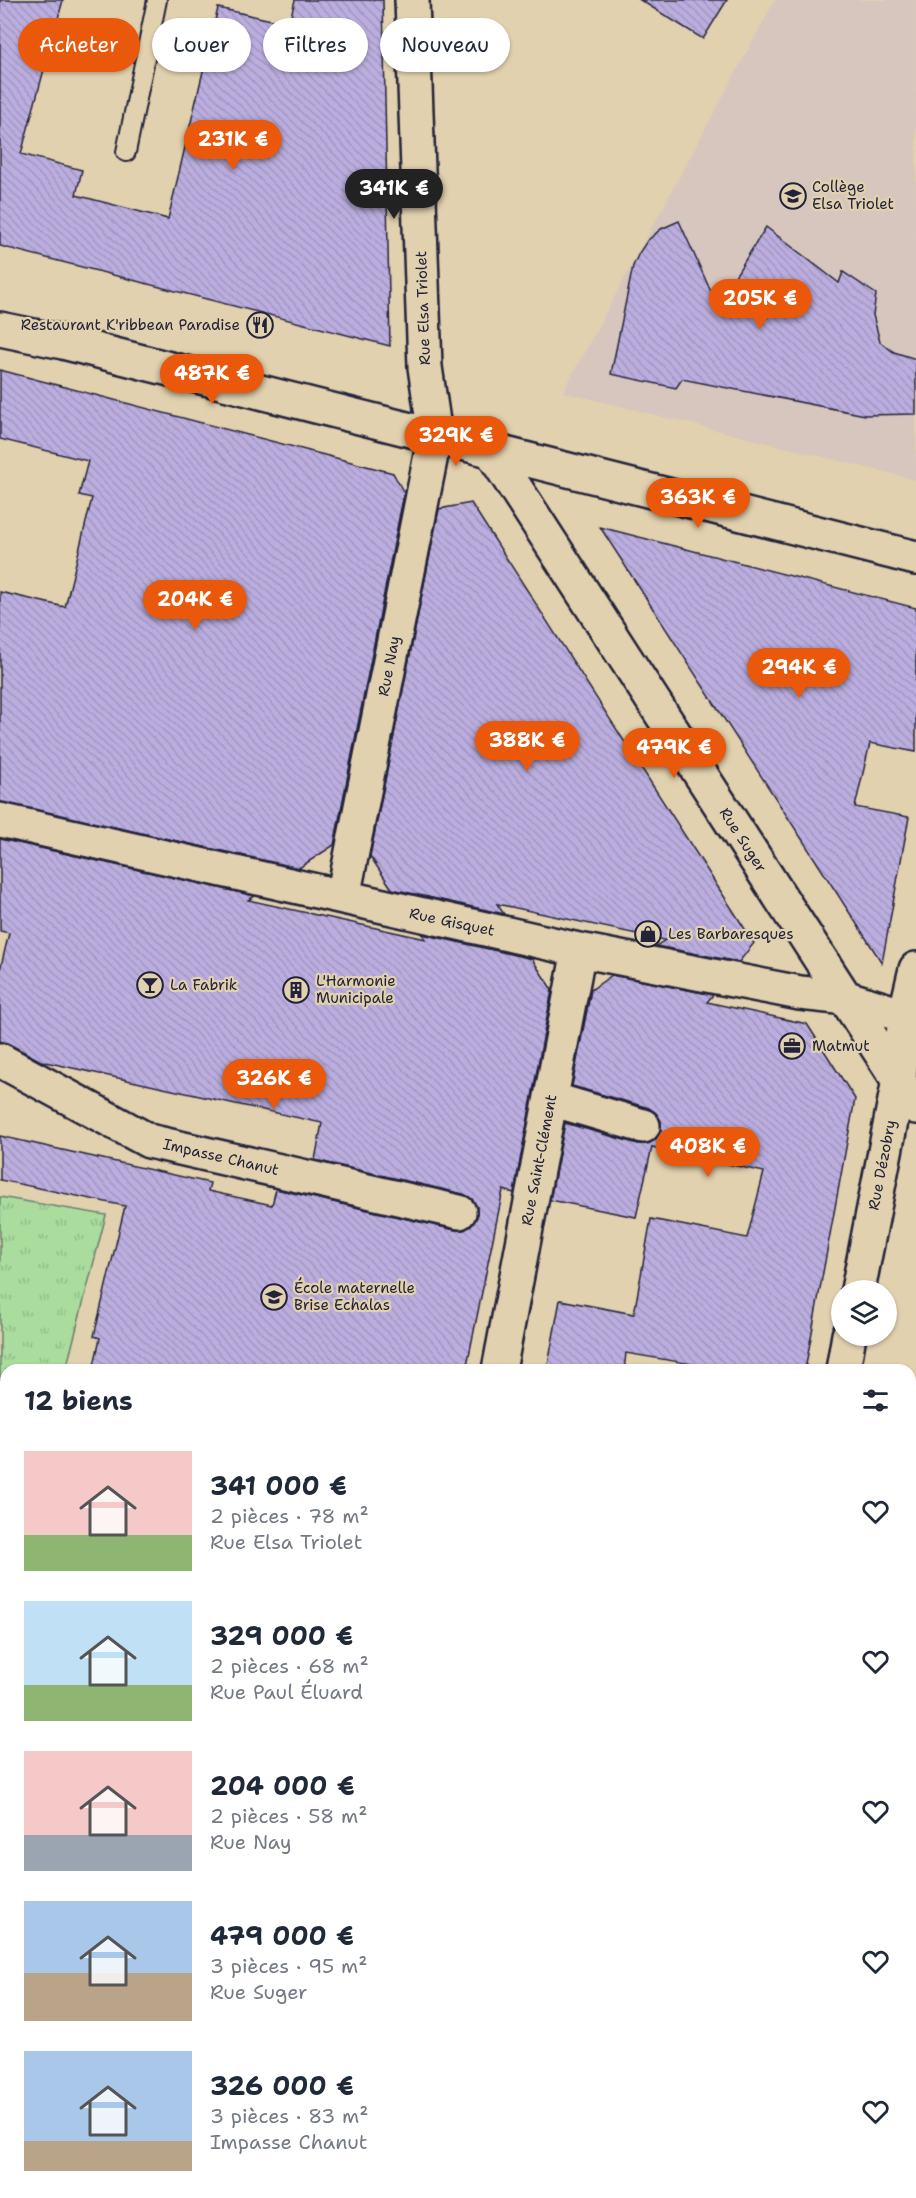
<!DOCTYPE html>
<html lang="fr">
<meta charset="utf-8">
<style>
:root{--surface:#fff;--page:#f2f2f3;--text:#1f2937;--muted:#747a83;--accent:#ea580c}
body{margin:0;font-family:"Shantell Sans",sans-serif;background:var(--page);color:var(--text);height:100vh;display:flex;flex-direction:column;font-size:22px;white-space:nowrap}
*{box-sizing:border-box;margin:0}
p{font-size:20px;color:var(--muted)}
.icon{flex:none;width:33px;height:33px;fill:none;stroke:currentColor;stroke-width:2;stroke-linecap:round;stroke-linejoin:round}
.map{position:relative;flex:1;overflow:hidden}
.details{position:absolute;left:0px;top:1364px;width:916px;height:836px;display:flex;flex-direction:column;background:var(--surface);border-radius:18px 18px 0 0;box-shadow:0 2px 4px #0004}
.details>*{flex:none}
.hud{position:absolute;left:18px;top:18px;width:600px;height:54px;display:flex;gap:12px}
.buttons{position:absolute;left:831px;top:1280px;display:grid;gap:12px}
.buttons a{display:grid;place-items:center;width:66px;height:66px;border-radius:50%;background:var(--surface);box-shadow:0 2px 4px #0004;font-size:30px}
.price{position:absolute;translate:-50% -51px;padding:0 14px;border-radius:21px;background:var(--accent);color:#fff;font-size:20px;line-height:39px;filter:drop-shadow(0 2px 3px #0008)}
.price::after{content:'';position:absolute;left:50%;top:36px;width:18px;height:14px;margin-left:-9px;background:inherit;clip-path:polygon(0 0,100% 0,50% 100%)}
.price.on{background:#222;color:#fff}
ul{padding:0;list-style:none}
li{display:flex;align-items:center;gap:18px;height:150px;padding:0 24px}
li span{display:grid;place-items:center;flex:none;width:168px;height:120px;border-radius:0px;color:#555}
li>.icon{margin-inline-start:auto}
span .icon{width:72px;height:72px;fill:#fffc;stroke-width:1}
li b{font-size:26px}
h2{display:flex;justify-content:space-between;align-items:center;height:72px;padding:0 24px;font-size:26px}
.chip{padding:0 21px;border-radius:27px;background:var(--surface);box-shadow:0 2px 4px #0004;font-size:21px;line-height:54px}
.chip.on{background:var(--accent);color:#fff}
.map>svg:first-child{display:block}
</style>
<div class="map">
<svg width="916" height="2198" viewBox="0 0 916 2198">
<defs>
<pattern id="grass-dots" width="8" height="8" patternUnits="userSpaceOnUse" patternTransform="scale(1.5)"><rect width="8" height="8" fill="#a9dc9d"/><path d="M2 2h.1M6 6h.1" fill="none" stroke="#91bc88" stroke-width="1.8" stroke-linecap="round"/></pattern>
<pattern id="park-tufts" width="24" height="20" patternUnits="userSpaceOnUse" patternTransform="scale(1.5)"><rect width="24" height="20" fill="#a9dc9d"/><path d="M3 7l-1-3M5 7V3M7 7l1-3M15 17l-1-3M17 17v-4M19 17l1-3" fill="none" stroke="#91bc88"/></pattern>
<pattern id="building-back-hatch" width="6" height="6" patternUnits="userSpaceOnUse" patternTransform="scale(1.5)"><rect width="6" height="6" fill="#bbaedf"/><path d="M-1 5l2 2M0 0l6 6M5-1l2 2" fill="none" stroke="#a095c0"/></pattern>
</defs>
<rect width="100%" height="100%" fill="#e2d1ae"/>
<filter id="ink" filterUnits="userSpaceOnUse"><feTurbulence type="fractalNoise" baseFrequency=".0167" numOctaves="2"/><feDisplacementMap in="SourceGraphic" scale="12" xChannelSelector="R" yChannelSelector="G"/><feConvolveMatrix kernelMatrix="1 2 1 2 8 2 1 2 1" color-interpolation-filters="sRGB"/></filter>
<g filter="url(#ink)">
<!-- built -->
<path fill="#d6c6bd" d="M775 0H916V480L563 392Z"/>
<!-- grass -->
<path fill="url(#grass-dots)" stroke="#667f6c" stroke-width="1.5" d="M0 2044 6 2052V2082L0 2073Z"/>
<!-- park -->
<path fill="url(#park-tufts)" stroke="#667f6c" stroke-width="1.5" d="M0 1197 106 1215 66 1369 6 1370V1505L0 1503Z"/>
<!-- building -->
<path fill="url(#building-back-hatch)" stroke="#22223b" stroke-width="1.5" d="M0 0H63L21 154 82 170 76 195 168 219 218 8 289 24 295 0H383L390 346 0 246Z
M640 0H727L703 39Z
M679 221 717 305 766 227 839 283 843 272 876 294 873 315 880 342 894 352 916 359V414L865 415 682 379 676 388 611 374 633 266 639 253 647 241 661 229Z
M0 370 393 473 404 493 334 845 299 868 0 802V592L65 607 92 498 79 495 88 461 0 439Z
M471 503 754 943 739 962 656 946 665 940 497 904 504 914 392 889 370 856 439 509Z
M600 527 916 608V752L870 743 855 807 909 817 882 963Z
M0 839 255 896 248 900 426 939 422 934 532 959 552 990 514 1193 503 1190 466 1370H93L100 1338 94 1336 125 1206 0 1180V1136L210 1183 208 1191 272 1205 276 1189 455 1230H464L472 1225 477 1217V1207L472 1199 463 1194 315 1160 322 1123 41 1061 9 1044 0 1041V970L9 933 0 931Z
M612 975 713 995 707 1002 807 1024 855 1099 805 1370H703L704 1366 626 1353 624 1370H547L560 1300 634 1314 651 1219 747 1238 764 1172 652 1147 636 1217 550 1200 565 1123 638 1144H647L655 1140 661 1131V1121L656 1113 649 1108 572 1086 591 990Z"/>
<g fill="none" stroke-linecap="round" stroke-linejoin="round">
<!-- lane casing -->
<g stroke="#22223b" stroke-width="22">
<path id="lane" d="M126 152 157 0"/>
</g>
<!-- street casing -->
<g stroke="#22223b" stroke-width="38">
<path id="street" d="M0 329 63 342 916 558
M492 452 916 1107
M0 820 579 950 800 993 847 998 905 1016
M343 897 435 435 425 367 412 0
M0 1060 149 1141 459 1212
M551 1099 643 1126
M858 1290 899 1080 905 1016 916 969
M499 1370 579 950
M843 1370 849 1335
M0 2026 6 2033
M910 2125 916 2123
M108 2193 110 2198
M330 2198 331 2193
M687 2198 688 2193
M771 2198 780 2193"/>
</g>
<!-- lane -->
<use href="#lane" stroke="#e2d1ae" stroke-width="18"/>
<!-- street -->
<use href="#street" stroke="#e2d1ae" stroke-width="33"/>
<!-- tram -->
<path stroke="#22223b" stroke-width="1.5" d="M0 2026 6 2033
M0 2054 6 2062
M910 2115 916 2112
M910 2136 916 2134
M83 2193 85 2198
M108 2193 110 2198
M752 2198 762 2193
M793 2198 802 2193"/>
</g>
</g>
<!-- icons -->
<defs>
<g id="school-ring" transform="scale(1.35)"><circle r="9.5" fill="#e2d1ae" stroke="#22223b" stroke-width="1.5"/><path d="M0-5L7-2L0 1L-7-2ZM-4 1L0 2.5L4 1V4Q0 6-4 4Z" fill="#22223b"/></g>
<g id="restaurant-ring" transform="scale(1.35)"><circle r="9.5" fill="#e2d1ae" stroke="#22223b" stroke-width="1.5"/><path d="M-5-6h1v4h1v-4h1v4h1v-4h1v5L-1.5 .5V6h-2V.5L-5-1ZM5-6V6H3V1.5H1.5Q1.5-4 5-6Z" fill="#22223b"/></g>
<g id="shop-ring" transform="scale(1.35)"><circle r="9.5" fill="#e2d1ae" stroke="#22223b" stroke-width="1.5"/><path d="M-5-2.5h2.3a2.7 3.5 0 0 1 5.4 0H5L5.5 6h-11ZM-1.5-2.5h3a1.5 2.3 0 0 0-3 0Z" fill="#22223b"/></g>
<g id="bar-ring" transform="scale(1.35)"><circle r="9.5" fill="#e2d1ae" stroke="#22223b" stroke-width="1.5"/><path d="M-6-5H6L.8 .8V4.5H3.5V6h-7V4.5H-.8V.8Z" fill="#22223b"/></g>
<g id="building-ring" transform="scale(1.35)"><circle r="9.5" fill="#e2d1ae" stroke="#22223b" stroke-width="1.5"/><path d="M-4-6H4V6H1V3H-1V6H-4ZM-2.5-4.3h1.7v1.8h-1.7ZM.8-4.3h1.7v1.8H.8ZM-2.5-1h1.7V.8h-1.7ZM.8-1h1.7V.8H.8Z" fill="#22223b"/></g>
<g id="office-ring" transform="scale(1.35)"><circle r="9.5" fill="#e2d1ae" stroke="#22223b" stroke-width="1.5"/><path d="M-6-3h4V-5.5h4V-3h4V5H-6ZM-1-4.5V-3h2v-1.5ZM-6 0V1H6V0Z" fill="#22223b"/></g>
</defs>
<g fill-rule="evenodd">
<use href="#school-ring" x="793" y="196"/>
<use href="#restaurant-ring" x="260" y="325"/>
<use href="#shop-ring" x="648" y="934"/>
<use href="#bar-ring" x="150" y="985"/>
<use href="#building-ring" x="296" y="990"/>
<use href="#office-ring" x="792" y="1046"/>
<use href="#school-ring" x="274" y="1297"/>
</g>
<g text-anchor="middle" dominant-baseline="central" stroke-width="4.5" stroke-linejoin="round" paint-order="stroke">
<!-- poi labels -->
<g font-size="15" fill="#22223b" stroke="#e2d1ae" text-anchor="start">
<text x="812" y="187">Collège<tspan x="812" dy="17">Elsa Triolet</tspan></text>
<text x="240" y="325" text-anchor="end">Restaurant K'ribbean Paradise</text>
<text x="668" y="934">Les Barbaresques</text>
<text x="316" y="981">L'Harmonie<tspan x="316" dy="17">Municipale</tspan></text>
<text x="170" y="985">La Fabrik</text>
<text x="812" y="1046">Matmut</text>
<text x="294" y="1288">École maternelle<tspan x="294" dy="17">Brise Echalas</tspan></text>
</g>
<!-- street labels -->
<g font-size="15" fill="#22223b" stroke="#e2d1ae">
<text transform="translate(423 308) rotate(-92)">Rue Elsa Triolet</text>
<text transform="translate(389 666) rotate(-79)">Rue Nay</text>
<text transform="translate(743 840) rotate(57)">Rue Suger</text>
<text transform="translate(452 922) rotate(12)">Rue Gisquet</text>
<text transform="translate(221 1157) rotate(13)">Impasse Chanut</text>
<text transform="translate(539 1160) rotate(-79)">Rue Saint-Clément</text>
<text transform="translate(882 1165) rotate(-79)">Rue Dézobry</text>
</g>
</g>
</svg>
<div class="buttons">
<a><svg class="icon" aria-label="layers" viewBox="0 0 24 24"><path d="M12 4l9 5-9 5-9-5zM3 14l9 5 9-5"/></svg></a>
</div>
<b class="price" style="left:233px;top:171px">231K €</b>
<b class="price on" style="left:394px;top:220px">341K €</b>
<b class="price" style="left:760px;top:330px">205K €</b>
<b class="price" style="left:212px;top:405px">487K €</b>
<b class="price" style="left:456px;top:467px">329K €</b>
<b class="price" style="left:698px;top:529px">363K €</b>
<b class="price" style="left:195px;top:631px">204K €</b>
<b class="price" style="left:799px;top:699px">294K €</b>
<b class="price" style="left:527px;top:772px">388K €</b>
<b class="price" style="left:674px;top:779px">479K €</b>
<b class="price" style="left:274px;top:1110px">326K €</b>
<b class="price" style="left:708px;top:1178px">408K €</b>
<div class="hud">
<a class="chip on">Acheter</a>
<a class="chip">Louer</a>
<a class="chip">Filtres</a>
<a class="chip">Nouveau</a>
</div>
<section class="details">
<h2>12 biens<svg class="icon" aria-label="filters" viewBox="0 0 24 24"><path d="M4 7h16M4 17h16"/><circle cx="9" cy="7" r="2"/><circle cx="15" cy="17" r="2"/></svg></h2>
<ul>
<li><span style="background:linear-gradient(#f6c9c9 70%,#8fb573 0)"><svg class="icon" aria-label="home" viewBox="0 0 24 24"><path d="M3 11l9-7 9 7M6 9v11h12V9"/></svg></span><div><b>341 000 €</b><p>2 pièces · 78 m²</p><p>Rue Elsa Triolet</p></div><svg class="icon" aria-label="heart" viewBox="0 0 24 24"><path d="M12 20l-8-8c-3-5 5-10 8-4 3-6 11-1 8 4z"/></svg></li>
<li><span style="background:linear-gradient(#bfe0f5 70%,#8fb573 0)"><svg class="icon" aria-label="home" viewBox="0 0 24 24"><path d="M3 11l9-7 9 7M6 9v11h12V9"/></svg></span><div><b>329 000 €</b><p>2 pièces · 68 m²</p><p>Rue Paul Éluard</p></div><svg class="icon" aria-label="heart" viewBox="0 0 24 24"><path d="M12 20l-8-8c-3-5 5-10 8-4 3-6 11-1 8 4z"/></svg></li>
<li><span style="background:linear-gradient(#f6c9c9 70%,#9aa5b1 0)"><svg class="icon" aria-label="home" viewBox="0 0 24 24"><path d="M3 11l9-7 9 7M6 9v11h12V9"/></svg></span><div><b>204 000 €</b><p>2 pièces · 58 m²</p><p>Rue Nay</p></div><svg class="icon" aria-label="heart" viewBox="0 0 24 24"><path d="M12 20l-8-8c-3-5 5-10 8-4 3-6 11-1 8 4z"/></svg></li>
<li><span style="background:linear-gradient(#a9c7e8 60%,#b9a48a 0)"><svg class="icon" aria-label="home" viewBox="0 0 24 24"><path d="M3 11l9-7 9 7M6 9v11h12V9"/></svg></span><div><b>479 000 €</b><p>3 pièces · 95 m²</p><p>Rue Suger</p></div><svg class="icon" aria-label="heart" viewBox="0 0 24 24"><path d="M12 20l-8-8c-3-5 5-10 8-4 3-6 11-1 8 4z"/></svg></li>
<li><span style="background:linear-gradient(#a9c7e8 75%,#b9a48a 0)"><svg class="icon" aria-label="home" viewBox="0 0 24 24"><path d="M3 11l9-7 9 7M6 9v11h12V9"/></svg></span><div><b>326 000 €</b><p>3 pièces · 83 m²</p><p>Impasse Chanut</p></div><svg class="icon" aria-label="heart" viewBox="0 0 24 24"><path d="M12 20l-8-8c-3-5 5-10 8-4 3-6 11-1 8 4z"/></svg></li>
</ul>
</section>
</div>
